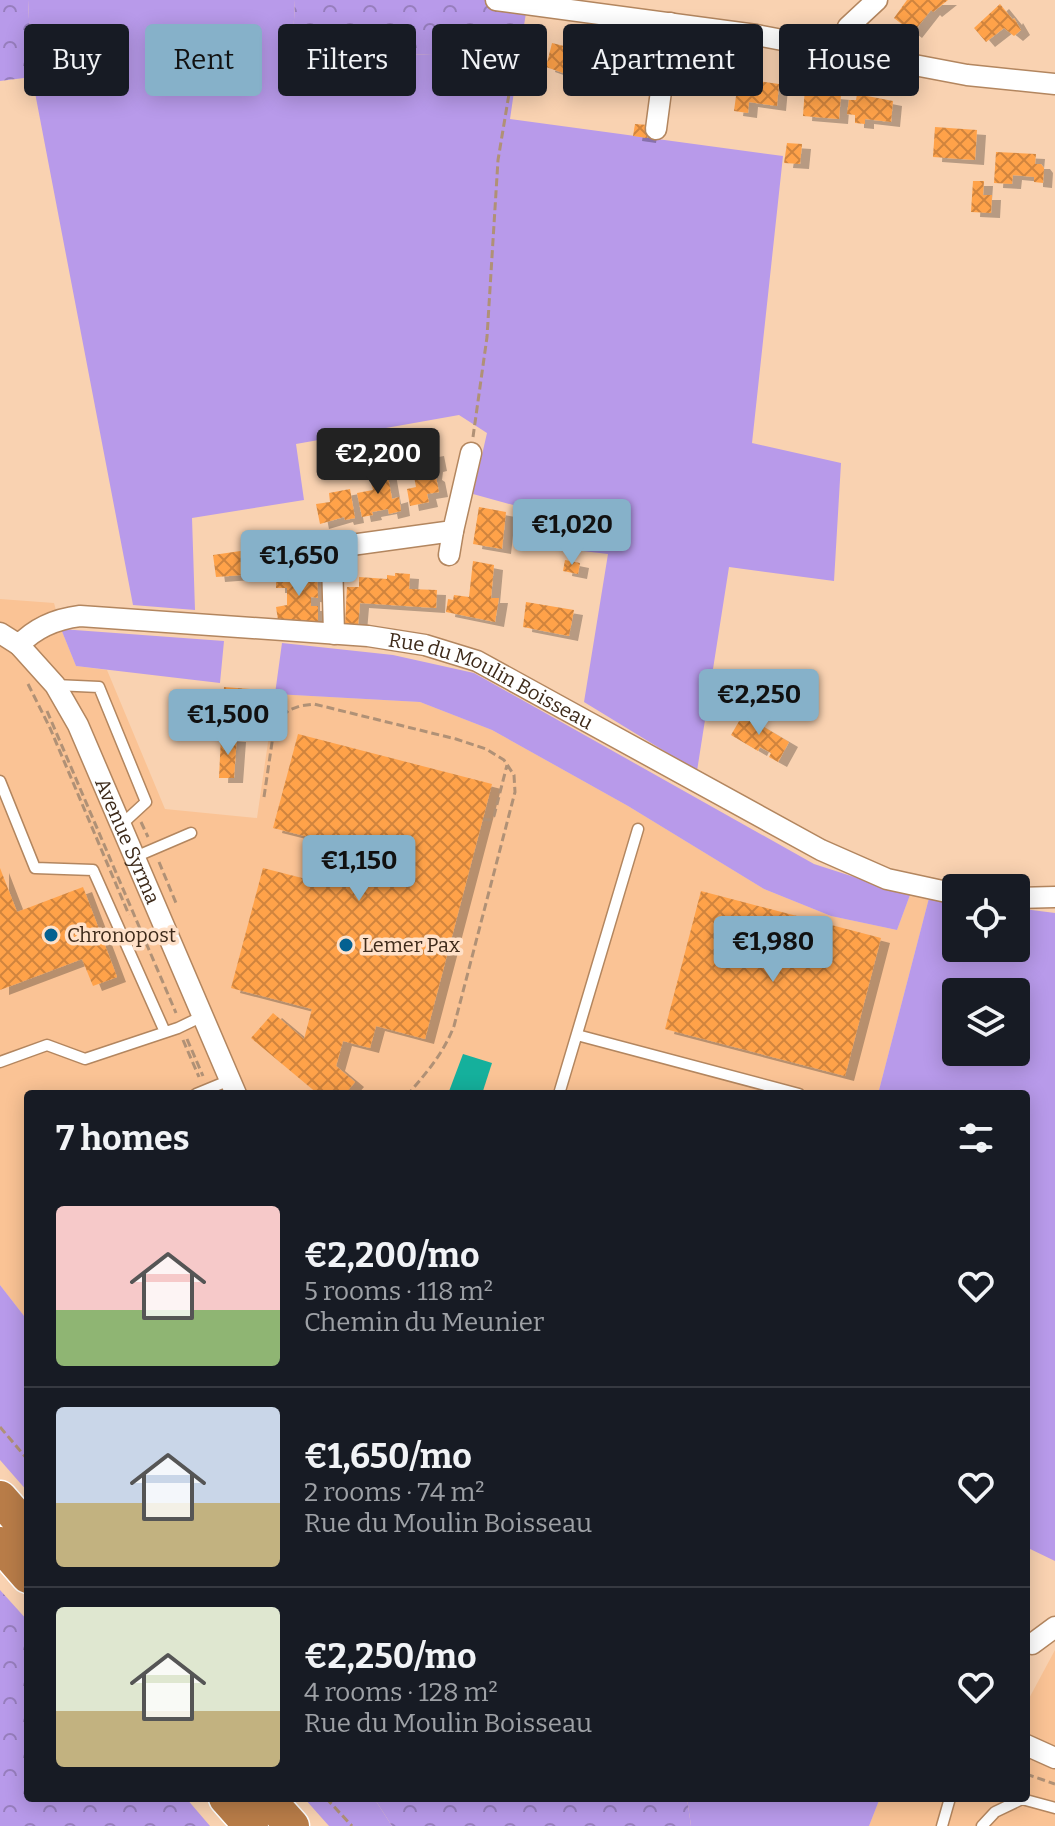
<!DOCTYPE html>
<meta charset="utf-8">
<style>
:root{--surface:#171b24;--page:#20242c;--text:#f1f3f6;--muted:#9ea1a6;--line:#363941;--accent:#86b1c9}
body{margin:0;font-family:Bitter,serif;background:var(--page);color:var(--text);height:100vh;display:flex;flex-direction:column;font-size:30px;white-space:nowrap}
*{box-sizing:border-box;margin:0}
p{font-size:26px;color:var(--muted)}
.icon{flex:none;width:44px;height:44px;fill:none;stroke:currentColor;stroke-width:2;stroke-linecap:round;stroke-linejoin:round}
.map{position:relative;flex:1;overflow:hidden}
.details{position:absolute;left:24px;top:1090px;width:1006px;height:712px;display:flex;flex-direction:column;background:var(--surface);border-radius:8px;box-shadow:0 4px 20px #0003}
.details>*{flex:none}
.top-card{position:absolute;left:24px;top:24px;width:1008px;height:72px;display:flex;gap:16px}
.controls{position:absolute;left:942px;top:874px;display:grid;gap:16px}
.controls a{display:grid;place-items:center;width:88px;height:88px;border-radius:8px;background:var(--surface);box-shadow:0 4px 20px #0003;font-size:40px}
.price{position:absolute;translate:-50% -68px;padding:0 18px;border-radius:8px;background:var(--accent);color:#111;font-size:26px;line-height:52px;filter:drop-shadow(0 2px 4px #0008)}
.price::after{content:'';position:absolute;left:50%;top:48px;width:24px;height:18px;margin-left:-12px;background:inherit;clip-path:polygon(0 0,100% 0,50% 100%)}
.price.current{background:#222;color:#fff}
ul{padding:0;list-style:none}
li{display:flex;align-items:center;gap:24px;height:200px;padding:0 32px}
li+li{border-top:2px solid var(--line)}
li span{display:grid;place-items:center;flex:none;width:224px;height:160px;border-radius:8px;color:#555}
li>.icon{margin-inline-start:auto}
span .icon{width:96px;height:96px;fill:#fffc;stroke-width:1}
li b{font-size:34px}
h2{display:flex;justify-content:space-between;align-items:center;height:96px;padding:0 32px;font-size:34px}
.pill{padding:0 28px;border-radius:8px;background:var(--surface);box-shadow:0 4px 20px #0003;font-size:28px;line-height:72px}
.pill.current{background:var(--accent);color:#111}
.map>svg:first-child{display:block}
</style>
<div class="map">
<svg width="1055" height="1826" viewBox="0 0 1055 1826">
<defs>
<pattern id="forest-crowns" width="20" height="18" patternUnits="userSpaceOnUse" patternTransform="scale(2)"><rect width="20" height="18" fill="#b89aea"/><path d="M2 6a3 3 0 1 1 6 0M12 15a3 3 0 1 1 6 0" fill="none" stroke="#977ebd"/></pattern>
<pattern id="building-cross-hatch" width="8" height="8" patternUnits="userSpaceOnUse" patternTransform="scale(2)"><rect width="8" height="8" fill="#ffa24a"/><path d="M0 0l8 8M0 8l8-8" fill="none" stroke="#d0843d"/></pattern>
<filter id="shadow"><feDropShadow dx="9" dy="5" stdDeviation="0" flood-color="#0004"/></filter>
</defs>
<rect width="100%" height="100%" fill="#f9d2b1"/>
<!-- built -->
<path fill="#fac395" d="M0 599 54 603 61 629 76 666 107 670 165 809 257 818 275 694 420 702 492 730 628 806 764 889 831 916 897 930 910 895 929 898 878 1094H28V1321L0 1285Z
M1055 1650V1826H869L880 1798H1026V1704Z"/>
<!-- green -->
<path fill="#b89aea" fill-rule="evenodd" d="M28 0H295L292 59 520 51 510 119 783 156 752 443 841 463 834 581 729 567 697 771 584 702 608 554 532 545 535 511 473 494 487 433 459 415 296 444 304 500 192 518 195 610 133 605 32 77Z
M61 629 224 641 220 683 76 666Z
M282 643 393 655 474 673 814 864 910 895 897 930 831 916 764 889 628 806 492 730 420 702 275 694Z
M929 898 956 901V948H1016V908L1055 913V1561L1026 1547V1094H878ZM956 992H1016V1052H956Z
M0 1285 28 1321V1492L0 1460Z
M304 1798H374L392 1826H329Z
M687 1798H880L869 1826H691Z"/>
<!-- forest -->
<path fill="url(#forest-crowns)" d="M0 0H28L32 77 0 81Z
M295 0H528L520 51 292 59Z
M0 1590 28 1621V1798H186L210 1826H0Z
M374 1798H687L691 1826H392Z"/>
<!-- water -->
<path fill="#15b09c" d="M463 1054 492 1063 482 1094H448Z"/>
<!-- building -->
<path fill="url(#building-cross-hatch)" filter="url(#shadow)" d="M907 0H948L933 12 931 10 913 33 894 18Z
M1000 4 1013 20 1014 18 1021 30 1014 36 1004 28 986 42 974 28Z
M573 42 585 44 582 72 570 71 566 74 546 67 552 43 572 48Z
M603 47 619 49V53L626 54 628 50 649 52 647 70 639 69 638 76 617 74 616 80 601 78Z
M523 53 536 55 533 74 520 72Z
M691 62 717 63 715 86 689 84V87L666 81 668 64Z
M750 80 779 84 777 106 749 102 748 113 734 111 738 81Z
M805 87 819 88V93L841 95 839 119 803 116Z
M857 94 893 101 891 122 865 119V124L855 123V115L847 114 849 100H856Z
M635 124 649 125 647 138 633 136Z
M935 127 977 130 975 160 933 157Z
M787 143 802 144 800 164 784 163Z
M996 152 1036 154 1035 164H1041L1044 168 1043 183 1034 182V177L1013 175 1012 184 994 183Z
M973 181H984L983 195H992L991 213 971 212Z
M435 451 438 466 434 467 433 475 436 477 439 492 427 494 429 502 410 506 407 489 416 487 413 471 422 469 419 454Z
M387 470 392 499 399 497 401 511 389 514 388 509 372 512 373 515 362 517 357 493 373 490 369 474Z
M350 489 355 518 345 520 344 517 320 524 316 504 330 502 329 493Z
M479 507 506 512 502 549 473 544Z
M304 539 305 556 272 557V540Z
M254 549 256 574 216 577 213 555Z
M565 560 580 563 578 574 563 571Z
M473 561 494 565 491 598H499L495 622 446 612 448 599 453 600 454 595 469 597Z
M395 573 410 574 409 589 437 590 436 608 360 603 358 626 345 625 347 587H359V577L387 579V575L395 576Z
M317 575 318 598 311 597V606H318V623L278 620 276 607 287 605V588H276V576Z
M526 602 574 610 569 636 523 627Z
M224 687 250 689 249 711 223 710Z
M745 711 753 717 752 720 789 742 778 762 769 757 771 753 760 747 758 751 731 735Z
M298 734 492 784 425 1039 376 1026 370 1048 343 1041 336 1066 355 1082 345 1094H318L251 1038 273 1013 304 1039 312 1009 231 988 263 868 306 879 317 839 273 828Z
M221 736 237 737 234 778H219Z
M0 868 17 912 83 887 117 977 93 986 82 959 0 990Z
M701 891 881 938 845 1076 665 1029Z"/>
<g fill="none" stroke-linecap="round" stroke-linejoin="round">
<!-- lane casing -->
<g stroke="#b3865f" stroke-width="13">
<path id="lane" d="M55 685 99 687 146 802 121 825
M0 781 35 868 93 870 165 1032
M135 857 191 833
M577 1035 799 1094
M0 1062 47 1045 85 1059 178 1028 203 1016
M196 1094 230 1080
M559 1094 638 829
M942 1826 950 1798
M982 1826 995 1812 1022 1799 1055 1808"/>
</g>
<!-- street casing -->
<g stroke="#b3865f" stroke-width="23">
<g id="street">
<path d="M496 0 756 35 967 75 1055 84"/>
<path d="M839 50 848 27 877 0"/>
<path d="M656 129 670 23"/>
<path d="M449 555 453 531"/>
<path id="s1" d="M0 633 19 645C36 627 56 619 80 616L368 636 425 645 477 661 821 850 887 879 956 894"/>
<path d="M334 634 332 559 344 546 453 531 471 453"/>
<path id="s2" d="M19 645 55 685 78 725 236 1094"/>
<path d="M1016 898 1055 897"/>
<path d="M1026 1643 1032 1644 1055 1627"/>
<path d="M1026 1745 1055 1758"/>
</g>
</g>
<!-- highway casing -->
<g stroke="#fff" stroke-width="37">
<path id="highway" d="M0 1498 28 1530
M0 1544 28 1576
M226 1798 251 1826
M267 1798 292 1826"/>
</g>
<!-- path -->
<path stroke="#b09176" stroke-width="3" stroke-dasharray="8 4" stroke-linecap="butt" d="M473 437 487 337 498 160 519 34 524 21
M28 684 50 728 129 915
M47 711 176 1013
M264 797 274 729 280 718 289 710 300 706 314 704 456 739 486 749 504 760 514 775 515 792 454 1026C444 1052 428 1071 410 1092
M483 819 489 820 494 816 507 765
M141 822 148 837
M159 862 176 903
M187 1039 203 1076
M183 1040 199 1077
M0 1427 28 1460
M1026 1774 1055 1784
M326 1798 352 1826"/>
<!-- lane -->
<use href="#lane" stroke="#fff" stroke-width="10"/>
<!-- street -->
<use href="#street" stroke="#fff" stroke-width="20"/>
<!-- highway -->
<use href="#highway" stroke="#b87c48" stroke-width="34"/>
</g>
<!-- markers -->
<g fill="#046191" stroke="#ffe1c9" stroke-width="3">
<circle cx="51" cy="935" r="8"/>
<circle cx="346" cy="945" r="8"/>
</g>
<g text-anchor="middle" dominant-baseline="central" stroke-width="7" stroke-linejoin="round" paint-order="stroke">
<!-- street labels -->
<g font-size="20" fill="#3d2a1a" stroke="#ffe1c9">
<text stroke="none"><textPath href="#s1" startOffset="512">Rue du Moulin Boisseau</textPath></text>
<text stroke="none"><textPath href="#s2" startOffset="226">Avenue Syrma</textPath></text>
</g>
<!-- poi labels -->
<g font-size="20" fill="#3d2a1a" stroke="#ffe1c9" text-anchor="start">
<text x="67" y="935">Chronopost</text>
<text x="362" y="945">Lemer Pax</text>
</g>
</g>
</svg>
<div class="controls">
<a><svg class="icon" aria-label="locate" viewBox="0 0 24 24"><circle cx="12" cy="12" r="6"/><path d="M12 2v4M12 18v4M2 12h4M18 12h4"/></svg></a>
<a><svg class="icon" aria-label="layers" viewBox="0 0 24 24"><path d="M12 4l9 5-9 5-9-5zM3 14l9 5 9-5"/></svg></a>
</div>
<b class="price current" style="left:378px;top:496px">€2,200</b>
<b class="price" style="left:572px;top:567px">€1,020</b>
<b class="price" style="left:299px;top:598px">€1,650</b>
<b class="price" style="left:759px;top:737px">€2,250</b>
<b class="price" style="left:228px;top:757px">€1,500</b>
<b class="price" style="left:359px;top:903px">€1,150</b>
<b class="price" style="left:773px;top:984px">€1,980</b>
<div class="top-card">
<a class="pill">Buy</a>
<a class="pill current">Rent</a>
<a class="pill">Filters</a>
<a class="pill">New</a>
<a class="pill">Apartment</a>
<a class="pill">House</a>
</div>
<section class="details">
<h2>7 homes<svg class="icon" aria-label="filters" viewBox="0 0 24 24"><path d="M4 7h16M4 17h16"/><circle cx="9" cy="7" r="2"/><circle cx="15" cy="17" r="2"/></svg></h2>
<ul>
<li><span style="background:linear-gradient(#f6c9c9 65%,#8fb573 0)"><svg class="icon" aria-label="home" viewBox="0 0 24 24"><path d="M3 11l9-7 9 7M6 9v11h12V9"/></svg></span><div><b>€2,200/mo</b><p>5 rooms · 118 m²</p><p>Chemin du Meunier</p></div><svg class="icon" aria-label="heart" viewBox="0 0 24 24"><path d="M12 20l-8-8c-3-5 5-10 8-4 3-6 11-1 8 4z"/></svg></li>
<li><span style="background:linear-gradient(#c9d6e8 60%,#c2b280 0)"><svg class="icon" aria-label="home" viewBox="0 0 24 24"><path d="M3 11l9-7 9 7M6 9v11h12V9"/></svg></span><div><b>€1,650/mo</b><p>2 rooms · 74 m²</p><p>Rue du Moulin Boisseau</p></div><svg class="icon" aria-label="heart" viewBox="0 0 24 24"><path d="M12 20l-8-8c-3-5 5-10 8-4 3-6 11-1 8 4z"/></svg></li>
<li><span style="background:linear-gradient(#dfe7d0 65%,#c2b280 0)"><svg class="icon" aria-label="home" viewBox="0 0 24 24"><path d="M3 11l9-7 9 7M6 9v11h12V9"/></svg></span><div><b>€2,250/mo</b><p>4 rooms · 128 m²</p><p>Rue du Moulin Boisseau</p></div><svg class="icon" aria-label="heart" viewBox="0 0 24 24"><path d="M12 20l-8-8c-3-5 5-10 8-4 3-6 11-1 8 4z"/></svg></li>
</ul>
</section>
</div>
